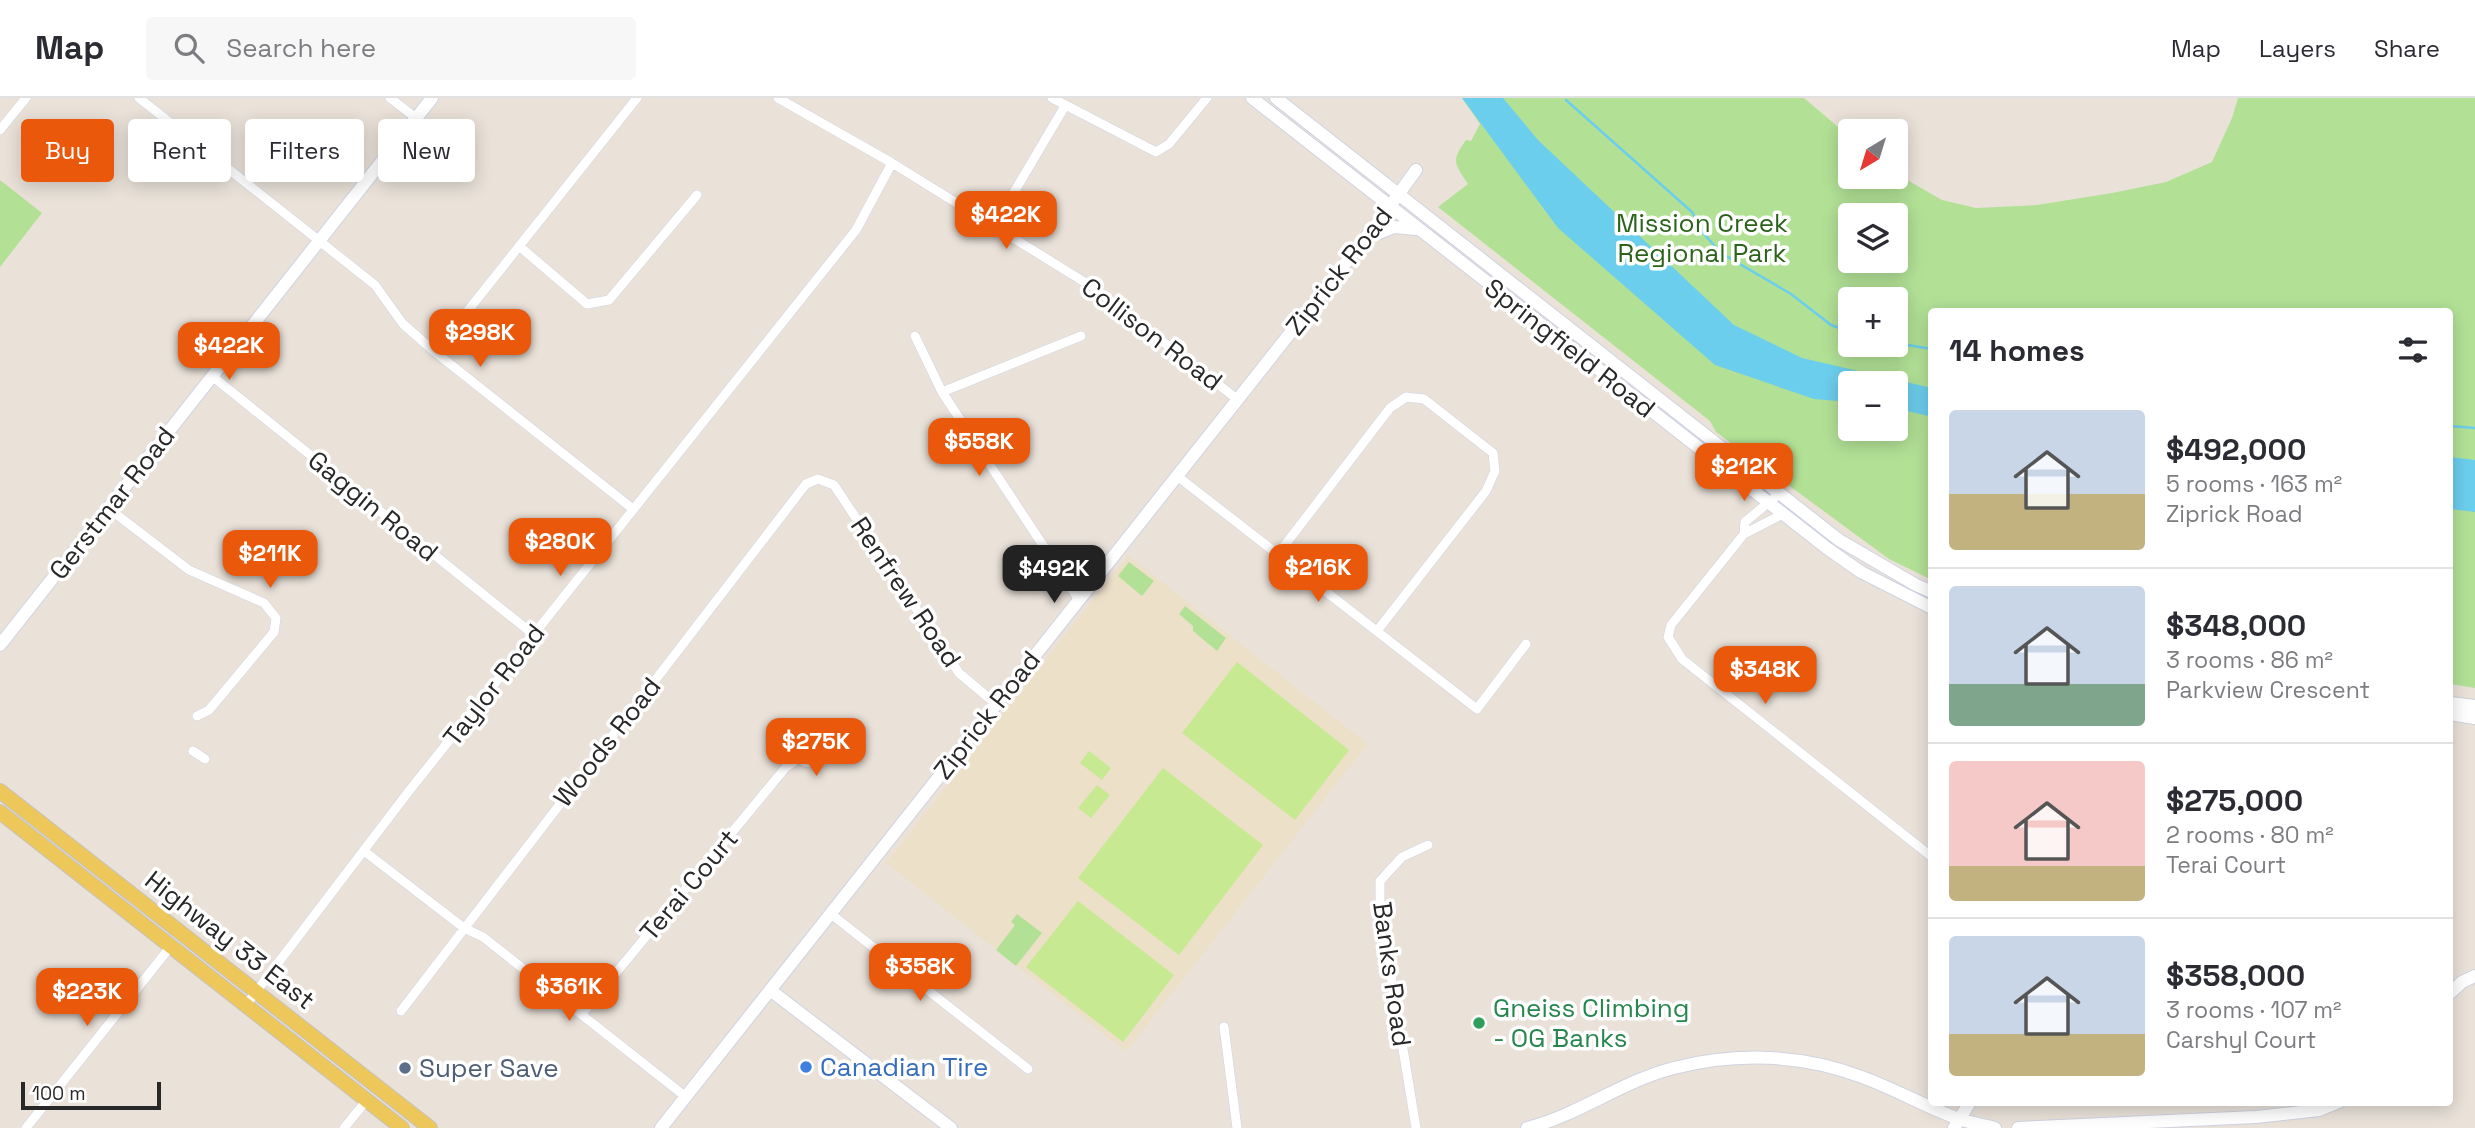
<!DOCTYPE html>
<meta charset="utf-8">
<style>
:root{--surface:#fff;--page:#f7f7f7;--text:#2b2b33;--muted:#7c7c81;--line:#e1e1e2;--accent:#ea580c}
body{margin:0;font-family:"Space Grotesk",sans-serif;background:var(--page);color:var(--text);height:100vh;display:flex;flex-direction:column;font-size:26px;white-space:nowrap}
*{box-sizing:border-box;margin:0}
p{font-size:23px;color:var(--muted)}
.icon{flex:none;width:38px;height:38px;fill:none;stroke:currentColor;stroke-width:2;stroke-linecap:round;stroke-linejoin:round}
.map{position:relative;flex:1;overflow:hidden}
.drawer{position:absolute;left:1928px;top:210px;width:525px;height:798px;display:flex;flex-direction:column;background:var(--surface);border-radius:7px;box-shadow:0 4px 18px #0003}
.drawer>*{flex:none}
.guide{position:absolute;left:21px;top:21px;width:665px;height:63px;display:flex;gap:14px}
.needle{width:46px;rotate:218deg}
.tools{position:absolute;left:1838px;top:21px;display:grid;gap:14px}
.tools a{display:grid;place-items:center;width:70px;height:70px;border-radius:7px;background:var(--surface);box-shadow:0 4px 18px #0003;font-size:35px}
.scale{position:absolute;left:21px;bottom:18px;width:140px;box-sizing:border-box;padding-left:7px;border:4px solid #282828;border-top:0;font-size:19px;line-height:24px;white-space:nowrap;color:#282828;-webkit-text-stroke:5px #fff;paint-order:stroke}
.price{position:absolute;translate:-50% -60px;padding:0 16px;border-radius:14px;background:var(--accent);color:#fff;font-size:23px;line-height:46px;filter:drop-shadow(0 2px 4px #0008)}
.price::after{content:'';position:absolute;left:50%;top:42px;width:21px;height:16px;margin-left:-10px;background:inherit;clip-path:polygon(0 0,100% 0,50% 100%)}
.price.current{background:#222;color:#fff}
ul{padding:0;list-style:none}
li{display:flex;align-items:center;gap:21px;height:175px;padding:0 21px}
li+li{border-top:2px solid var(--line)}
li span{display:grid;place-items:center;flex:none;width:196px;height:140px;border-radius:7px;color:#555}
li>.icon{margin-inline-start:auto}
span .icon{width:84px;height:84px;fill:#fffc;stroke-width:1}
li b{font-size:30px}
h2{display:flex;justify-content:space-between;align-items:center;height:84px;padding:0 21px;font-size:30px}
.chip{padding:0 24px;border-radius:7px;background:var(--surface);box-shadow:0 4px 18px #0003;font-size:24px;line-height:63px}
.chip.current{background:var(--accent);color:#fff}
header{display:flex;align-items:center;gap:42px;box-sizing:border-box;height:98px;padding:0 35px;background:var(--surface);border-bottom:2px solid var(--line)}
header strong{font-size:33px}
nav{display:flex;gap:38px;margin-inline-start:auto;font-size:24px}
.search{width:490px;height:63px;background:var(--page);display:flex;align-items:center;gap:18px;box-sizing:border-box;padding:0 24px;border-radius:7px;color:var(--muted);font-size:26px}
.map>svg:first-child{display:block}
</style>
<header>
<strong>Map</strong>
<div class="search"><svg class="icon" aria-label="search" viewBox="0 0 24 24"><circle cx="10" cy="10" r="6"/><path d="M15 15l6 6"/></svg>Search here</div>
<nav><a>Map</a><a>Layers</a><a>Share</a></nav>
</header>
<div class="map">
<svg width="2475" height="1030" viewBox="0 0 2475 1030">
<rect width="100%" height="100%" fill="#eae2d9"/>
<!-- education -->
<path fill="#ece0c8" d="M1128 457 1368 646 1126 954 886 765Z"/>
<!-- green -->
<path fill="#b2e196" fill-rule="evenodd" d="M1462 0H1804L1850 39V79H1895V75L1942 102 1976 110 2037 107 2112 95 2166 84 2212 64 2232 20 2238 0H2475V590L2450 586V214H1932V482L1889 461 1716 334 1710 323 1438 109 1468 86C1454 65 1451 63 1466 42L1471 43 1480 26ZM1850 117H1895V163H1850ZM1850 201H1895V247H1850ZM1850 285H1895V331H1850Z
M0 82 42 115 0 169Z
M1129 464 1154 483 1142 498 1118 478Z
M1185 508 1226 540 1217 553 1193 533V528L1179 516Z
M1017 816 1042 835 1016 868 996 852 1015 827 1011 824Z"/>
<!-- pitch -->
<path fill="#c6e991" d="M1237 564 1349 652 1295 722 1182 635Z
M1089 653 1111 670 1102 682 1080 665Z
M1163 670 1263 747 1179 857 1078 780Z
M1097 687 1110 697 1091 720 1078 710Z
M1078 803 1174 877 1123 944 1026 869Z"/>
<!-- water -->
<path fill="#6cceed" d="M1462 0H1503L1538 42 1734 227 1802 260 1932 290V319L1895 310V285H1850V304L1814 301 1715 267 1558 130Z
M2450 359 2475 362V414L2450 411Z"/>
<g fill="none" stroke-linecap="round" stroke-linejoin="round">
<!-- stream -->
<path stroke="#6cceed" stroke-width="2.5" d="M1566 2 1692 114 1703 135 1721 155 1791 196 1831 227 1850 234
M1895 245 1932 251
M2450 328 2475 330"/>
<!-- street casing -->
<g stroke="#cfd3e1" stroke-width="10">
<path id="street" d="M139 0 375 187 403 226 435 254 633 411
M390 0 416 20
M778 0 892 65 1094 190 1237 301
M1052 0 1156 54 1169 46 1207 0
M0 32 26 0
M994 128 1065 8
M519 148 587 206 609 202 697 97
M915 238 942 294 1079 502
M435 254 637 0
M212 278 534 537
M942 294 1081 238
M1177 378 1477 611 1526 546
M108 410 189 472 264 505 276 520 274 534 209 612 197 618
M1783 416 1744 436 1671 527 1668 539 1682 561 1932 759
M1744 436 1745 424 1780 395
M1278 456 1390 310 1406 299 1424 301 1493 355 1495 373 1486 393 1377 533
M796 651a14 14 0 1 1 28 0a14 14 0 1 1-28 0Z
M193 653 205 661
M364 753 464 830 483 839 686 999
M831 816 1028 971
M246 907 409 693 856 132 892 65
M401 913 806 386 818 381 834 387 959 575 996 606
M582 916 786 669 799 660
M1224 929 1237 1030
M26 1030 171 848
M344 1030 367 1002
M1416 1030 1380 811V783L1402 759 1428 747"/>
</g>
<!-- secondary casing -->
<g stroke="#cfd3e1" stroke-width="14">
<path id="secondary" d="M1252 0 1828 451 1861 474 1932 510
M1276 0 1839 442 1916 487 1932 494
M1367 140 1394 129 1416 131
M0 547 432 0
M2450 605 2475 608
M2450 616 2475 620
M770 892 951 1030
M2450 895 2462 884 2475 878
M661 1030 1382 119 1416 72
M1527 1030C1579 1017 1622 983 1674 970 1736 954 1802 956 1862 979 1895 991 1926 1009 1959 1021 1971 1025 1983 1027 1995 1030
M1954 1030 1970 1004
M2018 1030 2256 1019 2319 1012 2339 1004"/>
</g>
<!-- primary casing -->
<g stroke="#c3c3c3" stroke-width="16">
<path id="primary" d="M0 693 430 1030
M0 714 402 1030"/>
</g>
<!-- street -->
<use href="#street" stroke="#fff" stroke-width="9"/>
<!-- secondary -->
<use href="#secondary" stroke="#fff" stroke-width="12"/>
<!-- primary -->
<use href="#primary" stroke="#eec75a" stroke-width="14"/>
</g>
<!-- markers -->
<circle fill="#2e9e5b" stroke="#fff" stroke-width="2.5" cx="1479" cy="925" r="7"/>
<circle fill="#3f7fe0" stroke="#fff" stroke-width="2.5" cx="806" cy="969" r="7"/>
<circle fill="#5c6f8a" stroke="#fff" stroke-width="2.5" cx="405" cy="970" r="7"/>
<g text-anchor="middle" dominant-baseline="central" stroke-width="7" stroke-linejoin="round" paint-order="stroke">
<!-- park labels -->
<g font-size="26" fill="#2b631a" stroke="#fff">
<text x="1702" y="125">Mission Creek<tspan x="1702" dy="30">Regional Park</tspan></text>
</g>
<!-- street labels -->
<g font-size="26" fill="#282828" stroke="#fff">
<text transform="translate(1339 173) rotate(-52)">Ziprick Road</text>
<text transform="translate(1152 236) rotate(37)">Collison Road</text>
<text transform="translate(1570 250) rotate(38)">Springfield Road</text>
<text transform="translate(112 405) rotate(-52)">Gerstmar Road</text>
<text transform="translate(373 408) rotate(39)">Gaggin Road</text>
<text transform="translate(906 494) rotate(56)">Renfrew Road</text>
<text transform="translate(494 587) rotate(-52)">Taylor Road</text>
<text transform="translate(987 617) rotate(-52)">Ziprick Road</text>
<text transform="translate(607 644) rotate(-52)">Woods Road</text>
<text transform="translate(689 787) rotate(-50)">Terai Court</text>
<text transform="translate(230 842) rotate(38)">Highway 33 East</text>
<text transform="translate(1392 876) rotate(82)">Banks Road</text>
</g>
<!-- leisure labels -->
<g font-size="26" fill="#27864d" stroke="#fff" text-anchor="start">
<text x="1493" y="910">Gneiss Climbing<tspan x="1493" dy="30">- OG Banks</tspan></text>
</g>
<!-- shop labels -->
<g font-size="26" fill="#366cbe" stroke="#fff" text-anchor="start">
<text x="820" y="969">Canadian Tire</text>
</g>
<!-- service labels -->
<g font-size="26" fill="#4e5e75" stroke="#fff" text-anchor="start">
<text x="419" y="970">Super Save</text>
</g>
</g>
</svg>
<div class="tools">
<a><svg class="needle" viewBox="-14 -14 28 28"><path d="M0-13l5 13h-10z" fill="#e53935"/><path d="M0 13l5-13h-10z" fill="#7c7c81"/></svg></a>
<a><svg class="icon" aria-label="layers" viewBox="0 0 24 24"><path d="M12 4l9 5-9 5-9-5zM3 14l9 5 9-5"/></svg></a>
<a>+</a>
<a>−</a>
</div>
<div class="scale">100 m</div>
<b class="price" style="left:1006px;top:153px">$422K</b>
<b class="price" style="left:480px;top:271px">$298K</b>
<b class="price" style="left:229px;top:284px">$422K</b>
<b class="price" style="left:979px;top:380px">$558K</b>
<b class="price" style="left:1744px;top:405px">$212K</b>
<b class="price" style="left:560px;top:480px">$280K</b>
<b class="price" style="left:270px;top:492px">$211K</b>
<b class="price" style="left:1318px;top:506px">$216K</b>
<b class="price current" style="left:1054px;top:507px">$492K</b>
<b class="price" style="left:1765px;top:608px">$348K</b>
<b class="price" style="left:816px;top:680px">$275K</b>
<b class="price" style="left:920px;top:905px">$358K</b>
<b class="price" style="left:569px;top:925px">$361K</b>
<b class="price" style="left:87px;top:930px">$223K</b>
<div class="guide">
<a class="chip current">Buy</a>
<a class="chip">Rent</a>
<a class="chip">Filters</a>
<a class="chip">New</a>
</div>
<section class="drawer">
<h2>14 homes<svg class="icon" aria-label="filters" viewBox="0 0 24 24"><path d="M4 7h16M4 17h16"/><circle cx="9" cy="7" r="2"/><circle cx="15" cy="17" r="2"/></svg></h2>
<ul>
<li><span style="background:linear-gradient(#c9d6e8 60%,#c2b280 0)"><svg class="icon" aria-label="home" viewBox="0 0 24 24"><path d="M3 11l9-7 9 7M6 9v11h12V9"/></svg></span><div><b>$492,000</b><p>5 rooms · 163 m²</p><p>Ziprick Road</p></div></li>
<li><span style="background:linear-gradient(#c9d6e8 70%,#7fa58c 0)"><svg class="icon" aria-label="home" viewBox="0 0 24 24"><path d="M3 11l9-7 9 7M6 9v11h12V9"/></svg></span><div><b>$348,000</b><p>3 rooms · 86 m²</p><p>Parkview Crescent</p></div></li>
<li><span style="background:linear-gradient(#f6c9c9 75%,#c2b280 0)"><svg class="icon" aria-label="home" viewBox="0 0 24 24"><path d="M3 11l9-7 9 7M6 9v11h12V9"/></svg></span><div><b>$275,000</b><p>2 rooms · 80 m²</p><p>Terai Court</p></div></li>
<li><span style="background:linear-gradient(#c9d6e8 70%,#c2b280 0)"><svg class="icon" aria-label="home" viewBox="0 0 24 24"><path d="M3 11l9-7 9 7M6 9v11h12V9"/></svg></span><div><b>$358,000</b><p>3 rooms · 107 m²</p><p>Carshyl Court</p></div></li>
</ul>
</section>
</div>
